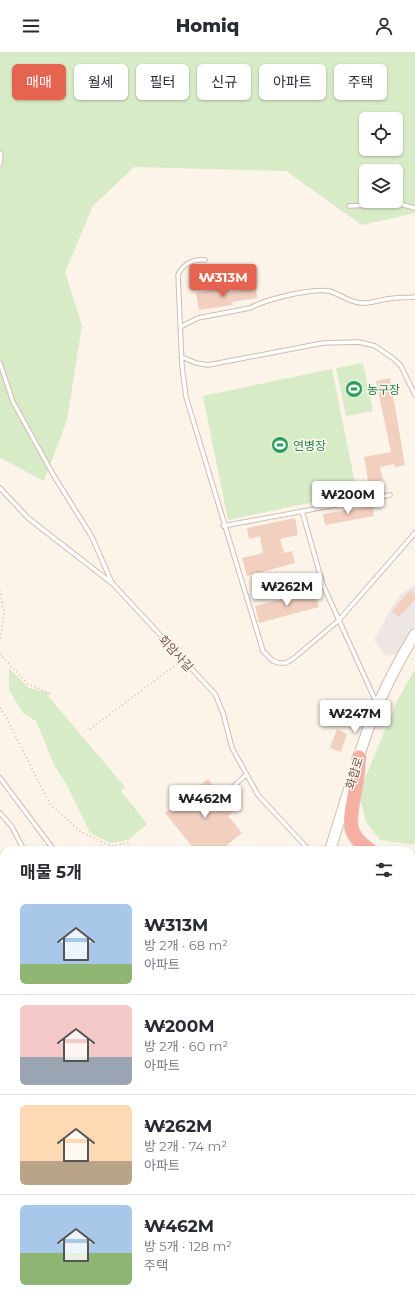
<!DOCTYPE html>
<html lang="ko">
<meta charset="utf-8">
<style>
:root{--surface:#fff;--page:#f7f7f7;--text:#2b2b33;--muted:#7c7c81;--line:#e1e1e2;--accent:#e5634f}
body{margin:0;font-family:Montserrat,"Noto Sans KR",sans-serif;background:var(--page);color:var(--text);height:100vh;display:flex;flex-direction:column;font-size:15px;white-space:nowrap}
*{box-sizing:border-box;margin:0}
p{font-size:13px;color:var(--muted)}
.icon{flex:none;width:22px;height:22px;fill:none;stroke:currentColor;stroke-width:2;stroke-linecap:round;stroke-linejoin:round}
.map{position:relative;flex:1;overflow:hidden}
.side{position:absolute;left:0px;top:794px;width:415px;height:456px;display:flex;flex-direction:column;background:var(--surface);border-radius:12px 12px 0 0;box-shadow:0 1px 3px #0004}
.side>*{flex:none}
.hud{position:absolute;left:12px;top:12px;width:391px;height:36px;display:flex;gap:8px}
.buttons{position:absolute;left:359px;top:60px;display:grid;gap:8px}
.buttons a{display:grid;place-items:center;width:44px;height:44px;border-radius:6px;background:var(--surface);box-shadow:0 1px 3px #0004;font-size:20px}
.price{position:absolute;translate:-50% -34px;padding:0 9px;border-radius:4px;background:#fff;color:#222;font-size:13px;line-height:26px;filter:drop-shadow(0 1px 2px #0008)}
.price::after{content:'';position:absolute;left:50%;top:24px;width:12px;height:9px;margin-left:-6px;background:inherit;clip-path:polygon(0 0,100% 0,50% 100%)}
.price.active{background:var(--accent);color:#fff}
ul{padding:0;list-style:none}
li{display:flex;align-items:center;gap:12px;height:100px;padding:0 20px}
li+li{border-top:1px solid var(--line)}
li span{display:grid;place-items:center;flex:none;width:112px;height:80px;border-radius:6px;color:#555}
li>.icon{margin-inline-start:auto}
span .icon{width:48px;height:48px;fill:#fffc;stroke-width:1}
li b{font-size:17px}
h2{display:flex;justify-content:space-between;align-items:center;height:48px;padding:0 20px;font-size:17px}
.pill{padding:0 14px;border-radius:6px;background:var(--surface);box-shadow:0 1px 3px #0004;font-size:14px;line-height:36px}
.pill.active{background:var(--accent);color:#fff}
header{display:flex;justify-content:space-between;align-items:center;height:52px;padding:0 20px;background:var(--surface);font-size:18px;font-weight:800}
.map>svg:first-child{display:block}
</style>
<header><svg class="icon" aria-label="menu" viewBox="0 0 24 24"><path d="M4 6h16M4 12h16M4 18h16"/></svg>Homiq<svg class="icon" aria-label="person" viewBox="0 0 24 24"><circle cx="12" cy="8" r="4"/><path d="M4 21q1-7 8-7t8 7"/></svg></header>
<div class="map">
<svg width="415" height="1250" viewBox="0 0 415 1250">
<rect width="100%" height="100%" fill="#fcf3e9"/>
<!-- industrial -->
<path fill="#eee6e2" d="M415 533V572L397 602 386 604 374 588 392 555 400 543Z"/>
<!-- green -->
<path fill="#d8ebc7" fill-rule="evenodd" d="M0 0H415V161L362 173 286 119 134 115 93 154 65 220 82 273 67 368 44 429 0 406ZM366 67H396V97H366ZM366 119H396V149H366Z
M363 311 373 359 346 364 336 316Z
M332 317 357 441 228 468 203 344Z
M9 616 29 636 50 641 48 644 125 735 121 739 147 772 130 787 119 790 110 791 90 781 67 733 54 713 36 669 23 661 9 638Z
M415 617V793L380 788 366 770 359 741 397 649Z
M415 1080V1250H292L295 1246H411V1084Z"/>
<!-- building -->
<path fill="#f2d0c0" d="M230 235V240L256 236 257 246 232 250 233 253 199 258 196 241Z
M390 326 405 413 395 415 394 412 380 415 384 432 369 435 364 405 391 400 376 329Z
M373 454 374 464 325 473 323 462Z
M295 466 298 483 280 487 284 501 292 499 295 511 247 524 242 506 263 501 260 484 249 487 247 476Z
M314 538 319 555 259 571 255 554Z
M410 538 415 543V547L399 565 392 559Z
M337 677 347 682 341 700 330 696Z
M208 727 234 759 228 764 242 781 221 798H195L165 761Z"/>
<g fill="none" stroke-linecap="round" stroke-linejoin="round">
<!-- lane casing -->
<g stroke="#d1bcb1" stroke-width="5.5">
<path id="lane" d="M0 101 1 104 0 112
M349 154 400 152 415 156
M205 208C193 207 183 212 178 223L182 314 186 345 263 599 273 609 279 611H286L294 606 338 569 415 481
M180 275 198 266 250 256C266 247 312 236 329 239 340 242 349 250 361 251 370 252 378 248 388 247 396 245 406 246 415 245
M182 305 196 311 208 313 323 291 359 290 375 294 394 307 401 314 415 343
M0 311 13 350 54 424 92 485 112 531
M0 436 28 466 113 532 215 642 223 661 232 696 258 743 309 798
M302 459 323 533 377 652
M223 474 390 443
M0 726 54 798
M226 741 246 723
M0 761 12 775 24 798
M411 858H415
M0 890 4 888
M0 971 4 970
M0 1073 4 1068
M19 1250V1246"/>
</g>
<!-- secondary casing -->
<g stroke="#d4bcae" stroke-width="12">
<path id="secondary" d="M357 711C370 665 390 623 415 582
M330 798 352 728
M218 1250 219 1246"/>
</g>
<!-- highway casing -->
<g stroke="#d9d0cd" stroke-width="15">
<path id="highway" d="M359 705C358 714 358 724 356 733 352 761 341 780 370 798
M411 815H415
M411 833H415
M411 1033 415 1028
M411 1057 415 1052
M251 1250 254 1246
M271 1250 274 1246"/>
</g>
<!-- path -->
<path stroke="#d7b3a3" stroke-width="1.5" stroke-dasharray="1 3" stroke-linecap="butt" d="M0 538 4 562 0 588
M0 602 28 632 51 642
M0 656 5 663 50 752 81 780 111 794 131 790
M90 677 178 611
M100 1250 103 1246"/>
<!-- lane -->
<use href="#lane" stroke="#fff" stroke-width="3.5"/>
<!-- secondary -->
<use href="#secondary" stroke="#fff" stroke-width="10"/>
<!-- highway -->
<use href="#highway" stroke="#f6afa0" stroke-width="13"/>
</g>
<!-- icons -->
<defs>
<g id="stadium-disc" transform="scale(0.9)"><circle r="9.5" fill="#2e9e5b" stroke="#fff7ef"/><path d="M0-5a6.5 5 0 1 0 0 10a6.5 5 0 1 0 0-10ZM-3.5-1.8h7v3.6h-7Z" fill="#fff"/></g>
</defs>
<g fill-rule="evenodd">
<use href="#stadium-disc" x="354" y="337"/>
<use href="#stadium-disc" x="280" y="393"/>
</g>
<g text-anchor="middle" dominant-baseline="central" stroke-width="3" stroke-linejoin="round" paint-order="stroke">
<!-- leisure labels -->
<g font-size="12" fill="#27864d" stroke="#fff7ef" text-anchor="start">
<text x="367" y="337">농구장</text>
<text x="293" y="393">연병장</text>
</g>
<!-- street labels -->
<g font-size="12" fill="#77584c" stroke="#fff7ef">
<text transform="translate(176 601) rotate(47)">회암사길</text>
<text transform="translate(354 721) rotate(-73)">화합로</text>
</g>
</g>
</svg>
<div class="buttons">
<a><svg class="icon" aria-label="locate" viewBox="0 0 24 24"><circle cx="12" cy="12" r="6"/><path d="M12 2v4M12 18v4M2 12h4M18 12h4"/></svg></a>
<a><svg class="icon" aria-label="layers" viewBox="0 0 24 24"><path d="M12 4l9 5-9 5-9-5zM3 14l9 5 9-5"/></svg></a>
</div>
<b class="price active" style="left:223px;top:246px">₩313M</b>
<b class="price" style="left:348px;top:463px">₩200M</b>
<b class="price" style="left:287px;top:555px">₩262M</b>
<b class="price" style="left:355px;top:682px">₩247M</b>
<b class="price" style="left:205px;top:767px">₩462M</b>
<div class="hud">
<a class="pill active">매매</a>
<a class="pill">월세</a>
<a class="pill">필터</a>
<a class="pill">신규</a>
<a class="pill">아파트</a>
<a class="pill">주택</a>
</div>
<section class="side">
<h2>매물 5개<svg class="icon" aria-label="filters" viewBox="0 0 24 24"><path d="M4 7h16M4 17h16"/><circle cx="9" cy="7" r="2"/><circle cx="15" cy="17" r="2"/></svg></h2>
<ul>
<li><span style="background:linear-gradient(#a9c7e8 75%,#8fb573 0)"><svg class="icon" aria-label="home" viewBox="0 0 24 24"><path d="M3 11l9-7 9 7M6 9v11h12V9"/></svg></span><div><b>₩313M</b><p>방 2개 · 68 m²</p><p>아파트</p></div></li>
<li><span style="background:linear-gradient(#f6c9c9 65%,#9aa5b1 0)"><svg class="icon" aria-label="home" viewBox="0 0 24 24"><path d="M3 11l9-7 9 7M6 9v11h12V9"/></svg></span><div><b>₩200M</b><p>방 2개 · 60 m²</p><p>아파트</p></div></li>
<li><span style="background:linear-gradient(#ffd9b3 70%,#b9a48a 0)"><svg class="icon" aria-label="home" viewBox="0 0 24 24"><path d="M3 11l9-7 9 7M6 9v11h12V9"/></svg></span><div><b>₩262M</b><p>방 2개 · 74 m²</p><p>아파트</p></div></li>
<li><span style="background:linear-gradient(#a9c7e8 60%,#8fb573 0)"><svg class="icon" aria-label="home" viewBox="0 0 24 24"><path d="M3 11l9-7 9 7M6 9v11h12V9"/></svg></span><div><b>₩462M</b><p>방 5개 · 128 m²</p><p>주택</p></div></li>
</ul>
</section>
</div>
